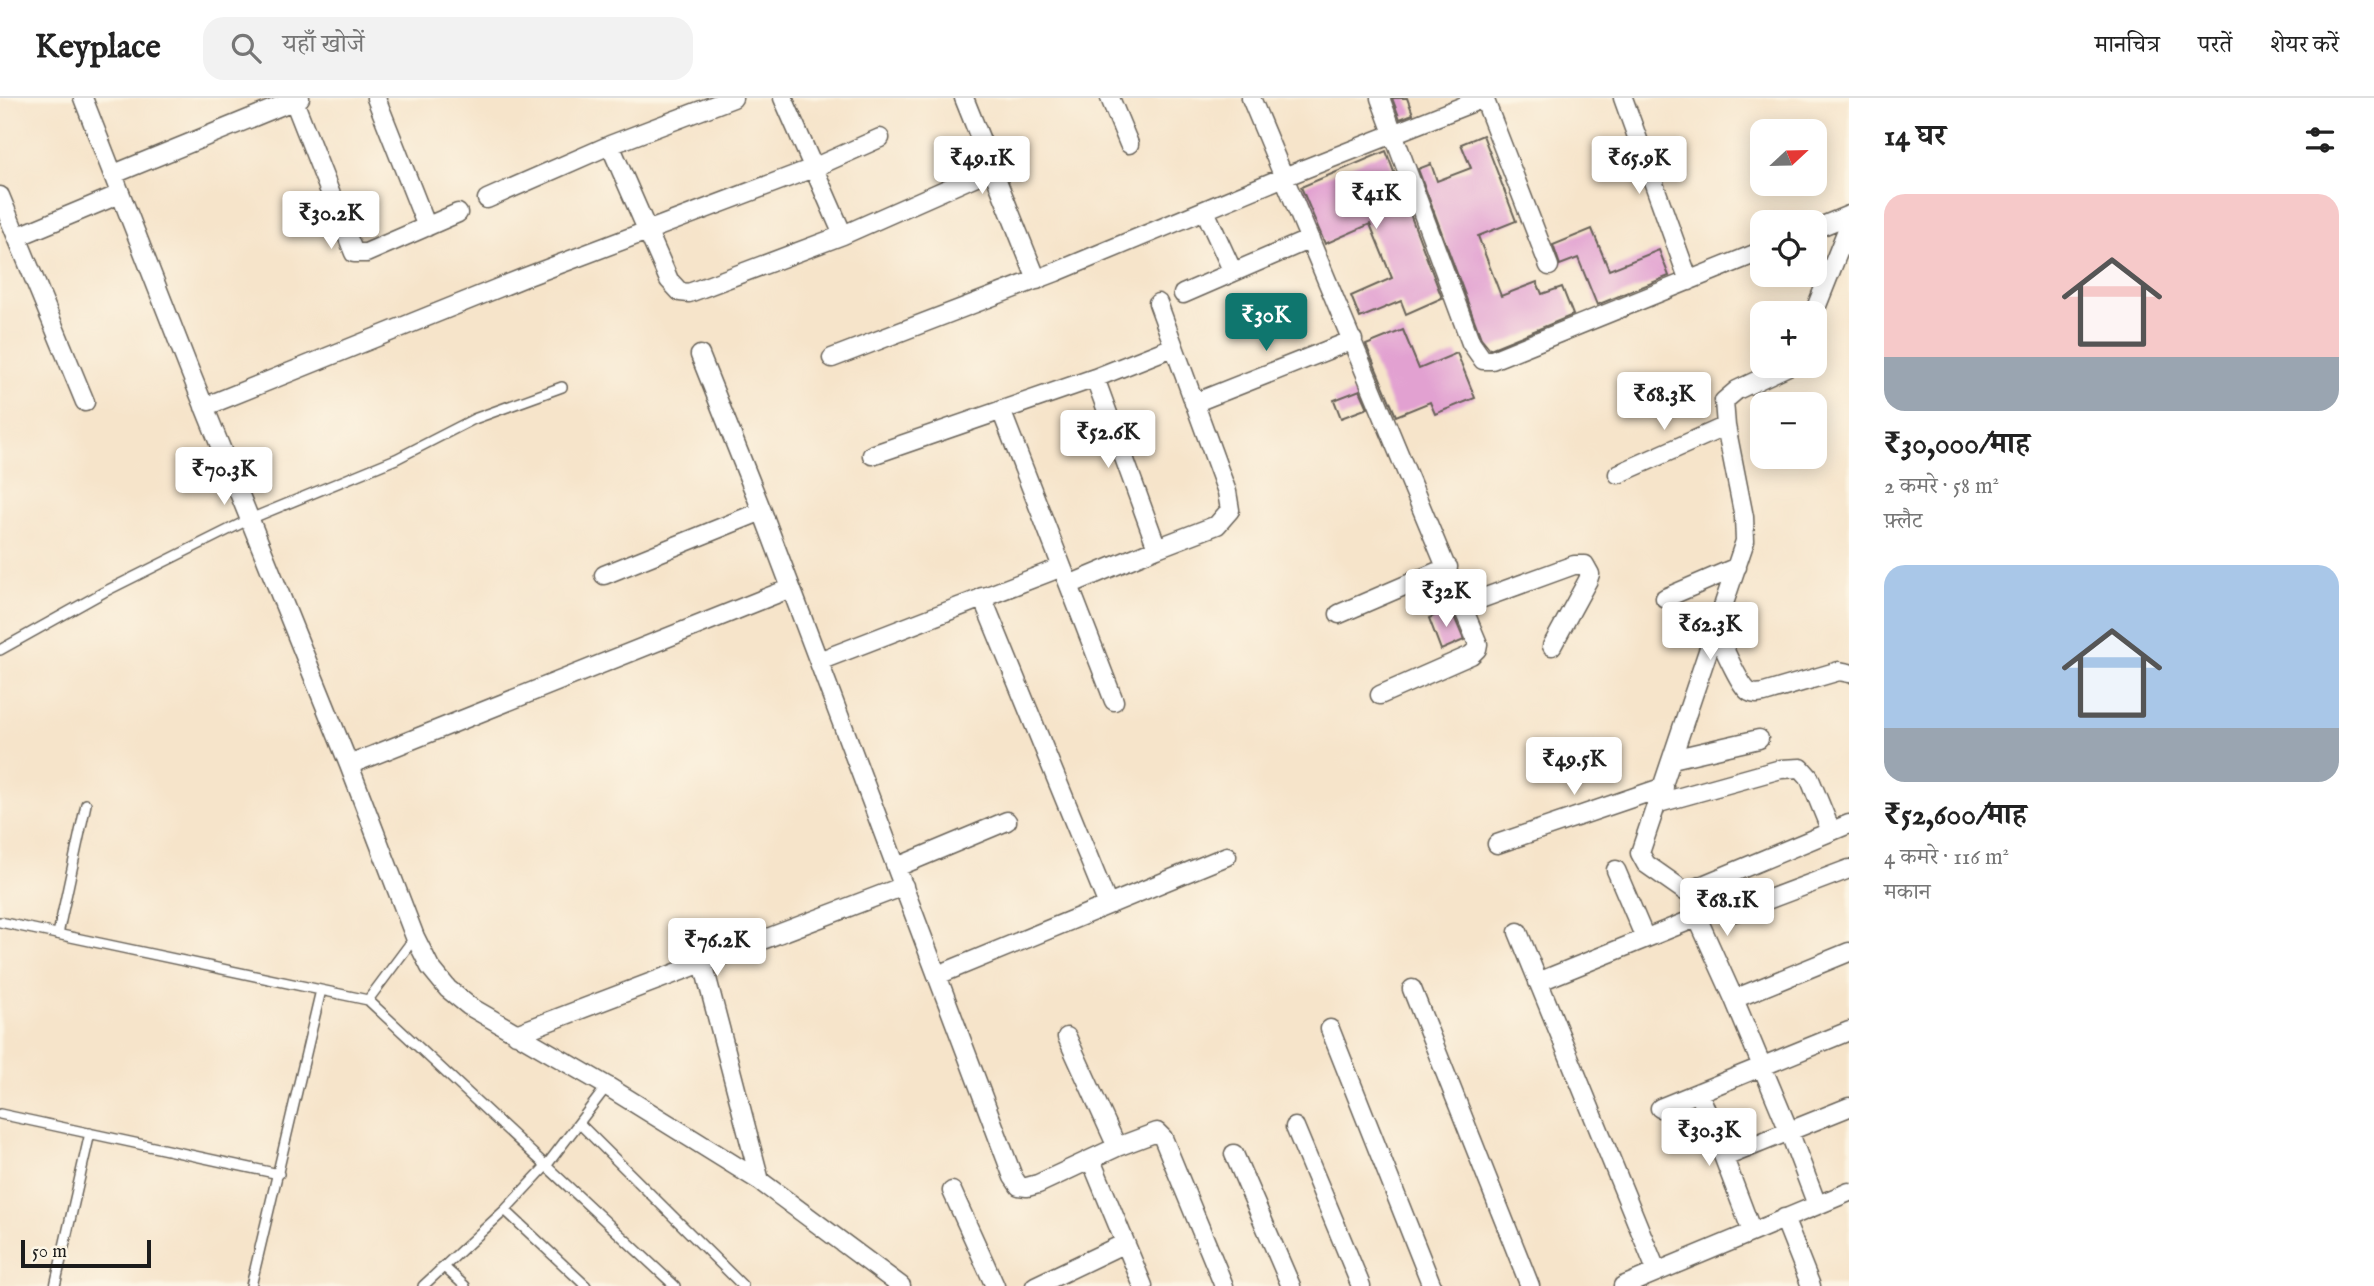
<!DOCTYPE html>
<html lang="hi">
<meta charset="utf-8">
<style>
:root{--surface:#fff;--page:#f2f2f2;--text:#222;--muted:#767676;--line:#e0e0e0;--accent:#0f766e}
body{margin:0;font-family:"IM FELL English","Noto Serif Devanagari",serif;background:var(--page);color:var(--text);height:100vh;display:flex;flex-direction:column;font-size:26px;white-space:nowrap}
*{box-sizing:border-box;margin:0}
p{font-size:23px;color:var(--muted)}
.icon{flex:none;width:38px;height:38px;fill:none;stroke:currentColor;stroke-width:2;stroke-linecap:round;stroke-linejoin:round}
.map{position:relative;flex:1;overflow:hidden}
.panel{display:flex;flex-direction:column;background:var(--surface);width:525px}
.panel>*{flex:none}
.needle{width:46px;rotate:68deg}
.controls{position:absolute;left:1750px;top:21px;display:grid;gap:14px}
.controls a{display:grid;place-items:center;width:77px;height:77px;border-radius:14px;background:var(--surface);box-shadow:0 4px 18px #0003;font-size:35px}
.scale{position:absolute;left:21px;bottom:18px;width:130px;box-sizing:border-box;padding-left:7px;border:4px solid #1c1c1c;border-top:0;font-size:19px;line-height:24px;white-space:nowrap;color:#1c1c1c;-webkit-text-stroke:5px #fcf5e5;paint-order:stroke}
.price{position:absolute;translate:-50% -60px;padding:0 16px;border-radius:7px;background:#fff;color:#222;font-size:23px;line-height:46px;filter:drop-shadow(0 2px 4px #0008)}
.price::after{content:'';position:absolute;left:50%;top:42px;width:21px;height:16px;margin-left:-10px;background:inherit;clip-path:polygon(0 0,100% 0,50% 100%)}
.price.active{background:var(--accent);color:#fff}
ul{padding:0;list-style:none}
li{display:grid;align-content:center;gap:14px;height:371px;padding:0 35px}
li span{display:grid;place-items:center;height:217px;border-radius:21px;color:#555}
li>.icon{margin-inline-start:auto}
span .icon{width:126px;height:126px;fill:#fffc;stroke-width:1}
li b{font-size:30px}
h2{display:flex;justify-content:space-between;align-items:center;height:84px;padding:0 35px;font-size:30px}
header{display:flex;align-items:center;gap:42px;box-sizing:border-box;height:98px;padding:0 35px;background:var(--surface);border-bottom:2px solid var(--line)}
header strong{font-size:33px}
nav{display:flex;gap:38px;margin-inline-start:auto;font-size:24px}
.search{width:490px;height:63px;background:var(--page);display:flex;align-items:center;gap:18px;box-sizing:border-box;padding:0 24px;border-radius:21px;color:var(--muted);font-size:26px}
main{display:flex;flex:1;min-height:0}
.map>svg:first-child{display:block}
</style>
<header>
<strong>Keyplace</strong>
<div class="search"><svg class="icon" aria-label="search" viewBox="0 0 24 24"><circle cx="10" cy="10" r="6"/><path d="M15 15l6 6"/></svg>यहाँ खोजें</div>
<nav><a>मानचित्र</a><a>परतें</a><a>शेयर करें</a></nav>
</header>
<main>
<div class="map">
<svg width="1849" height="1188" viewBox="0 0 1849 1188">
<rect width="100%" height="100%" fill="#fcf5e5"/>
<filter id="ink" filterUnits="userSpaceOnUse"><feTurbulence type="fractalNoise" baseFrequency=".0143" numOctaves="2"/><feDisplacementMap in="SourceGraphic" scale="14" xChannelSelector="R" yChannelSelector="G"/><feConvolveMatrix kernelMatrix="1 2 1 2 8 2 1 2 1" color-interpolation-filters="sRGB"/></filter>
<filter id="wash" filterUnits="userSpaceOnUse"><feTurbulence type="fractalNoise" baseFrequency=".00686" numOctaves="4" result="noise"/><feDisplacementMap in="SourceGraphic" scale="28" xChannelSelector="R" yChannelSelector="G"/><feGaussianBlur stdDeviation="1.57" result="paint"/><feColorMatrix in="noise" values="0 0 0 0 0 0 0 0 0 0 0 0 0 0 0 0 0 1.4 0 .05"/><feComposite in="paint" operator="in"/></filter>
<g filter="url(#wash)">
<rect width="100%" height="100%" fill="#f6e4ca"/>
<g id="blocks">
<!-- building -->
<path fill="#e2a1d1" d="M1392 0H1407L1413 16 1400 21Z
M1483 37 1516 123 1478 138 1501 198 1537 184 1542 196 1562 189 1573 217 1490 251 1481 240 1418 71 1431 66 1437 83 1471 70 1461 46Z
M1386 53 1442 200 1406 216 1401 203 1360 220 1351 198 1392 180 1370 126 1325 146 1301 89Z
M1592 131 1609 172 1659 152 1669 178 1597 207 1578 160 1560 167 1553 147Z
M1403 232 1419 271 1457 255 1475 300 1435 316 1430 304 1396 318 1366 247Z
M1360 292 1368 310 1341 320 1334 302Z
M1451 511 1464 542 1441 552 1429 520Z"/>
</g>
</g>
<g filter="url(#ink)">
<use href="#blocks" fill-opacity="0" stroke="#686259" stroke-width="2"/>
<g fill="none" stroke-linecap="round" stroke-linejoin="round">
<!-- service casing -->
<g stroke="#686259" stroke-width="12">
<path id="service" d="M0 552 104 494 250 421 396 361 474 321 562 289
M0 824 368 902 675 1188
M58 836 86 706
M368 902 415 839
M0 1016 279 1076
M579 1025 743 1188
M505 1112 586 1188
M444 1169 465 1188
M55 1188 90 1035
M251 1188 321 892
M423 1188 505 1112 546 1068 607 988"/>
</g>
<!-- minor casing -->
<g stroke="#686259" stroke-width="21">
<path id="minor" d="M83 0 189 271 349 667 415 839 430 869 448 891 469 908 607 988 760 1083 901 1188
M376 0 427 129
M783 0 843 137
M964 0 1037 182
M1110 0 1129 46
M1251 0 1478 546 1477 551 1471 557 1380 597
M1380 0 1471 245 1483 262H1492L1762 153
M1484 0 1549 168
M1623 0 1689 183
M294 3 354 155H366L458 115
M610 47 669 182 680 194 689 195 843 137 992 71
M114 76 300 0
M0 98 85 304
M487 101 610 47 733 0
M1205 113 1233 174
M1815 131 1849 117
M17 139 120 96
M1183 196 1310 141
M1814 215 1849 127
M700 257 762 413 1013 1079 1019 1088 1027 1089 1038 1086 1117 1049 1157 1034 1163 1040 1224 1188
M832 260 1056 174 1284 79 1484 0
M1788 268 1737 292 1724 303 1726 328 1744 419 1745 443 1640 755 1646 766 1686 794 1849 726
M1095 280 1157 450
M1194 305 1353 242
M204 309 523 180 813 70 880 40
M1001 312 1114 603
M872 357 1095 280 1173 249
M1618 376 1726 328
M604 477 762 413
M1069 487 1157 450 1217 427 1230 412 1227 394 1158 205
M982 499 1108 807
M1665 500 1737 469
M1464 507 1574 467H1585L1590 476 1588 482 1552 548
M1339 516 1448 469
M1716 533C1722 546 1739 586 1748 593 1753 597 1758 596 1764 595L1839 573 1849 575
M819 563 1062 469
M1672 661 1759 641
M349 667 791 490
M1659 705 1781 671 1801 670 1809 679 1831 733
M1497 746 1664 689
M897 769 1007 723
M1616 772 1645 840
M1692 808 1734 901
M1735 814 1849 771
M1518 834 1657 1174
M703 865 760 1083
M938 877 1227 758
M1538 884 1696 820
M1412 891 1530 1188
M1330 931 1432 1188
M516 936 904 788
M1067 939 1117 1049
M1699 994 1752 1134
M1660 1010 1849 933
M1295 1029 1361 1188
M1234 1056 1291 1188
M1725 1059 1849 1009
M1091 1062 1143 1188
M952 1093 995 1188
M1817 1107 1789 1033 1734 901 1849 854
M1784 1120 1811 1188
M1035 1188 1125 1145
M1623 1188 1849 1094"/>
</g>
<!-- service -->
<use href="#service" stroke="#fff" stroke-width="9"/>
<!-- minor -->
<use href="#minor" stroke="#fff" stroke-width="18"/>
</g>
</g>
</svg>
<div class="controls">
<a><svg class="needle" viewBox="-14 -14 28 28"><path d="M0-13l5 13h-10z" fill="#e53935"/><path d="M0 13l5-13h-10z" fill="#767676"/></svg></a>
<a><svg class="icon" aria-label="locate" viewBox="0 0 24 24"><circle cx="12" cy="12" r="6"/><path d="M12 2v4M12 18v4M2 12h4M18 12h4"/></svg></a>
<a>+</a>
<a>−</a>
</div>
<div class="scale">50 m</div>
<b class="price" style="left:982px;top:98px">₹49.1K</b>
<b class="price" style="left:1639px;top:98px">₹65.9K</b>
<b class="price" style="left:1376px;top:133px">₹41K</b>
<b class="price" style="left:331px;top:153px">₹30.2K</b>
<b class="price active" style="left:1266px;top:255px">₹30K</b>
<b class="price" style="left:1664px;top:334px">₹68.3K</b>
<b class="price" style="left:1108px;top:372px">₹52.6K</b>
<b class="price" style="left:224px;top:409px">₹70.3K</b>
<b class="price" style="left:1446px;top:531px">₹32K</b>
<b class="price" style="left:1710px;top:564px">₹62.3K</b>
<b class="price" style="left:1574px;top:699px">₹49.5K</b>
<b class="price" style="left:1727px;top:840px">₹68.1K</b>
<b class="price" style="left:717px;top:880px">₹76.2K</b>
<b class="price" style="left:1709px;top:1070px">₹30.3K</b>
</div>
<section class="panel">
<h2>14 घर<svg class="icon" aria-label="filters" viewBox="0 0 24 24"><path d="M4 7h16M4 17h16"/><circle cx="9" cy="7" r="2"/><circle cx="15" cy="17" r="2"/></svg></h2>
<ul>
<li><span style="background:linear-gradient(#f6c9c9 75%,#9aa5b1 0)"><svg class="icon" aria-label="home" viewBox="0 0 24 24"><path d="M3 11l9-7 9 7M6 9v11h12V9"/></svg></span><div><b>₹30,000/माह</b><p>2 कमरे · 58 m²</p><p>फ़्लैट</p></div></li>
<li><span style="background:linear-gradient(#a9c7e8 75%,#9aa5b1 0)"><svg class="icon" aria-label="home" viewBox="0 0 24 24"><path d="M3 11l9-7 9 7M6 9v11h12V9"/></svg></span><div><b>₹52,600/माह</b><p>4 कमरे · 116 m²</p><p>मकान</p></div></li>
</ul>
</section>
</main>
